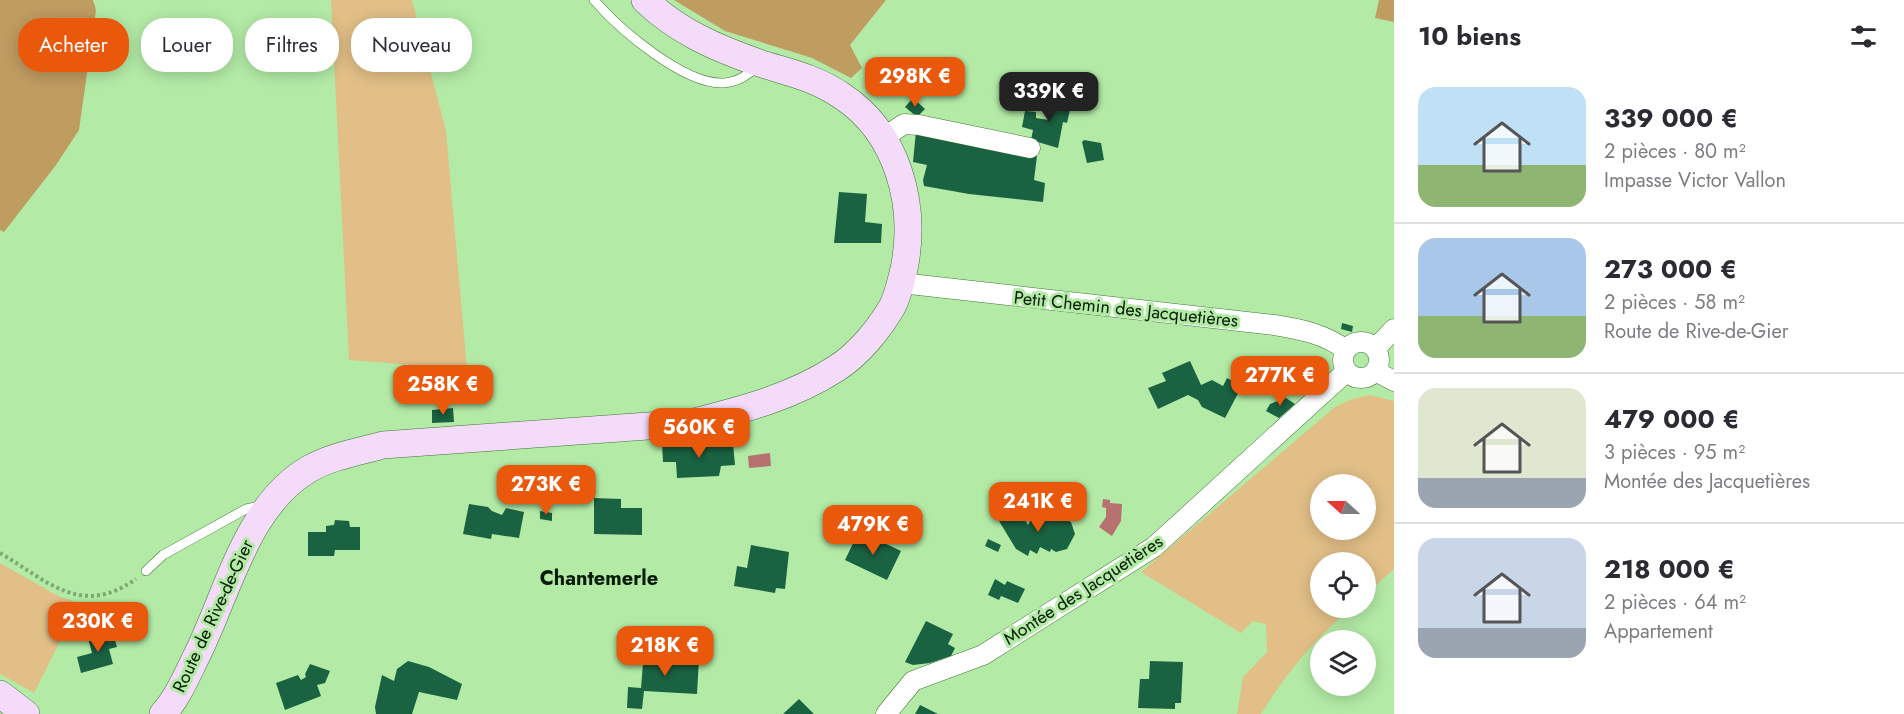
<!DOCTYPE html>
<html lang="fr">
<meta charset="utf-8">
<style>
:root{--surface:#fff;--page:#f7f7f7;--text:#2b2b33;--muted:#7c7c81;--line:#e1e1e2;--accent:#ea580c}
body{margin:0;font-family:Jost,sans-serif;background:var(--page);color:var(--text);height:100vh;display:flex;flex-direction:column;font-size:22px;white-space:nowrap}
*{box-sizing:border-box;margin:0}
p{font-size:20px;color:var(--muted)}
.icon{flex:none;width:33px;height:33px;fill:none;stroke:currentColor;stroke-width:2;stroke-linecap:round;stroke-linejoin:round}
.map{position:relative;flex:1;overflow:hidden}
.sheet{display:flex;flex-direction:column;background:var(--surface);width:510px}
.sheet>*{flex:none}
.hud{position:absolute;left:18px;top:18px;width:570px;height:54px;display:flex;gap:12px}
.needle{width:39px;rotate:291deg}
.tools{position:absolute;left:1310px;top:474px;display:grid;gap:12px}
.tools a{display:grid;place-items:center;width:66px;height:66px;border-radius:50%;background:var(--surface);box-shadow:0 3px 15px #0003;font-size:30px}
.price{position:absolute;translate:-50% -51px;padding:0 14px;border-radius:12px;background:var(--accent);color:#fff;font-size:20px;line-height:39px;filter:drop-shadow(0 2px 3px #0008)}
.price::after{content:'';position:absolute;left:50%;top:36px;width:18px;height:14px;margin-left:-9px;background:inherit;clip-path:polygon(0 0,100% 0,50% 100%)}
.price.on{background:#222;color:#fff}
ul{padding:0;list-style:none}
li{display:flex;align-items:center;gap:18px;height:150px;padding:0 24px}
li+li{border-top:2px solid var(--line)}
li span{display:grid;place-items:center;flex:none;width:168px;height:120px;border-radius:18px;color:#555}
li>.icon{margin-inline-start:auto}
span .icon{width:72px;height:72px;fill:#fffc;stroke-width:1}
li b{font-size:26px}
h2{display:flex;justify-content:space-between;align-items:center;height:72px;padding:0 24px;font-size:26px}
.chip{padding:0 21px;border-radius:24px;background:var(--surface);box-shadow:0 3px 15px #0003;font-size:21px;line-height:54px}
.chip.on{background:var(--accent);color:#fff}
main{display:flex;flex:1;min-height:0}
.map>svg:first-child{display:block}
</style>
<main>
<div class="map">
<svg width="1394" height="714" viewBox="0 0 1394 714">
<rect width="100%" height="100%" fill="#b3eba6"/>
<!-- green -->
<path fill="#e2bf87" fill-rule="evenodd" d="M331 0H412L446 131 467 369 349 360Z
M1370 395 1394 401V569L1365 595V562H1320V608H1351C1314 640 1287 672 1261 714H1237L1243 677 1267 652 1266 624 1253 621 1241 633 1141 572 1335 407 1352 399ZM1365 484V530H1320V484Z
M0 563 58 596 79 603 34 693 0 674Z"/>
<!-- forest -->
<path fill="#bf9c60" d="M0 0H93L96 10 79 130 56 165 4 232 0 230Z
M674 0H886L850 45 862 68 851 78 812 58 725 31Z
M1379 0H1394V22L1375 18Z"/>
<!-- water -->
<path fill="#b77171" d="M770 453 771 466 749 468 748 456Z
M1103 499 1110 500V503L1122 504 1121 521 1112 536 1099 527 1106 517V508L1102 507Z"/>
<!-- building -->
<path fill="#1a6342" d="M913 98 925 109 917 117 905 107Z
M1054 98 1072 101 1067 123 1063 122 1058 148 1031 140 1033 130 1022 127 1025 111 1036 112V118L1049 120Z
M916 131 1037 156 1034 180 1045 183 1043 202 969 194 924 186 923 180 927 165 913 162Z
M1084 140 1101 143 1104 160 1087 163 1082 142Z
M839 192 867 194 865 222 882 224 881 243H834Z
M1342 323 1353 326 1352 332 1341 329Z
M1190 361 1201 385 1212 380 1223 386 1227 378 1242 386 1225 418 1202 407 1198 400 1188 395 1158 409 1148 388 1166 381 1162 373Z
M1286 398 1295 404 1279 418 1266 411 1270 404Z
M453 408 454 422 432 423V410Z
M677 441V447L733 444 735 465 721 466 719 476 677 478 676 462H663L662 443Z
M594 498 621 499V508H642V535L594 534Z
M469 504 488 507 492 511 502 515 506 508 524 512 519 538 492 534 491 539 463 534Z
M1018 509 1028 525 1035 513 1050 521 1054 513 1071 522 1075 534 1067 549 1056 552 1051 549 1050 552 1040 547 1037 554 1030 550 1028 556 1016 549 999 521Z
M540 511 552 513V521L540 519Z
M335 520 349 521 350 527H360V550H335L334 556H308V532H326V526L334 525Z
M859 531 901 551 887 580 845 560Z
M988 539 1001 545 998 552 985 546Z
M751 545 789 552 785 589 776 588 775 593 734 586 737 566 747 568Z
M995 579 1005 585 1007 581 1025 589 1018 603 1001 596 999 600 988 595Z
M926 621 953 634 948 644 955 648 951 656 930 663 913 665 905 662Z
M112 631 117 647 109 649 113 664 81 673 77 657 92 653 88 638Z
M644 651 674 653 673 658 699 659 697 694 644 691 642 709 627 708 628 687 641 688Z
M408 661 429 667 462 684 457 700 419 692 412 714H376L375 707 382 675 394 681 397 669Z
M1150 661 1183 662 1181 703H1175V709L1138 708 1140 679H1149Z
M310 664 330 671 325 683 317 685 321 696 285 710 276 683 298 675 301 680 306 677 305 674Z
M799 699 814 714H783Z
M920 705 938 714H915Z"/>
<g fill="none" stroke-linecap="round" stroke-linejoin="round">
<!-- service casing -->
<g stroke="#427536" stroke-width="10">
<path id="service" d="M594 0C619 29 684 85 724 83 738 82 747 75 757 67
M146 571 163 555 246 509 264 505"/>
</g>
<!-- minor casing -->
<g stroke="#427536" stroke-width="21">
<path id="minor" d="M883 138 904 124 919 125 1030 148
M901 283 1274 325C1300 329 1325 334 1346 350
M1343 360a18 18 0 1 1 36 0a18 18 0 1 1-36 0Z
M1375 349 1394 329
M1375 371 1394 381
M886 714 913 681 983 655 1154 547 1347 371"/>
</g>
<!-- secondary casing -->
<g stroke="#427536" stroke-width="28">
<path id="secondary" d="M0 694 26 714
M163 714C178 697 187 675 197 655 228 593 246 506 309 469 332 456 358 452 383 445L690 423C741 410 793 397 837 368 859 354 879 329 892 307 898 296 901 281 904 269 917 205 898 133 842 96 814 77 790 73 759 63 716 48 677 31 645 0"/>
</g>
<!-- path -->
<path stroke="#7ca972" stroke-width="4" stroke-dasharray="3 3" stroke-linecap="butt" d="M0 553C48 581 81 618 136 579"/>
<!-- service -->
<use href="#service" stroke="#fff" stroke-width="9"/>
<!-- minor -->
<use href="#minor" stroke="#fff" stroke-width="20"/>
<!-- secondary -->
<use href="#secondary" stroke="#f3dbf9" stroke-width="27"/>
</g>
<g text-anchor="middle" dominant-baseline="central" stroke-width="6" stroke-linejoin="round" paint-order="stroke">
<!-- street labels -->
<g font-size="18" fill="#061b03" stroke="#b3eba6">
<text transform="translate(1126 309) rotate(6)">Petit Chemin des Jacquetières</text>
<text transform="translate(1083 590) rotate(-33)">Montée des Jacquetières</text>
<text transform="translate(213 616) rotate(-65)">Route de Rive-de-Gier</text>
</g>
<!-- neighbourhood labels -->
<g font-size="20" font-weight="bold" fill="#061b03" stroke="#b3eba6">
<text x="599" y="578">Chantemerle</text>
</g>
</g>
</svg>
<div class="tools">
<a><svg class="needle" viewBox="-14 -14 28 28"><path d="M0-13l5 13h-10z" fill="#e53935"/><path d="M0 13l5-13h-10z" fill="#7c7c81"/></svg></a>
<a><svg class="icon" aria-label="locate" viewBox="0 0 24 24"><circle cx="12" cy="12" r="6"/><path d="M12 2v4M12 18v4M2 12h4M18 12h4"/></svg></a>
<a><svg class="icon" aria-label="layers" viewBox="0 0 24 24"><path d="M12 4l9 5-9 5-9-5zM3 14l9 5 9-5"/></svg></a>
</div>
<b class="price" style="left:915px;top:108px">298K €</b>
<b class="price on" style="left:1049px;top:123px">339K €</b>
<b class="price" style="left:1280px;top:407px">277K €</b>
<b class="price" style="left:443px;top:416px">258K €</b>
<b class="price" style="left:699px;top:459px">560K €</b>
<b class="price" style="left:546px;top:516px">273K €</b>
<b class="price" style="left:1038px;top:533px">241K €</b>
<b class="price" style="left:873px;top:556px">479K €</b>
<b class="price" style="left:98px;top:653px">230K €</b>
<b class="price" style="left:665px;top:677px">218K €</b>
<div class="hud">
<a class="chip on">Acheter</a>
<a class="chip">Louer</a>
<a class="chip">Filtres</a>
<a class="chip">Nouveau</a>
</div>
</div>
<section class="sheet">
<h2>10 biens<svg class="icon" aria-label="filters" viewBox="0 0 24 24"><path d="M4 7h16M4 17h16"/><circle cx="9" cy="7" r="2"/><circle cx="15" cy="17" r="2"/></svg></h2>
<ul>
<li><span style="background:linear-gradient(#bfe0f5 65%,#8fb573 0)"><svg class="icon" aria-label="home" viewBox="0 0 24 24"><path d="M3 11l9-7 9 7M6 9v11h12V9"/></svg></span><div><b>339 000 €</b><p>2 pièces · 80 m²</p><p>Impasse Victor Vallon</p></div></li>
<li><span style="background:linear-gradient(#a9c7e8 65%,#8fb573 0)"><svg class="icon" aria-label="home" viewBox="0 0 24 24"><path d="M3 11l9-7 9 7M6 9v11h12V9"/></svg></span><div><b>273 000 €</b><p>2 pièces · 58 m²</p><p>Route de Rive-de-Gier</p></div></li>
<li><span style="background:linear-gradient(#dfe7d0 75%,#9aa5b1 0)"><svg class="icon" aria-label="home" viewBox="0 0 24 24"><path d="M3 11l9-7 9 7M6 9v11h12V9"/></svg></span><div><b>479 000 €</b><p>3 pièces · 95 m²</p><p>Montée des Jacquetières</p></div></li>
<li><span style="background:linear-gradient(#c9d6e8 75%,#9aa5b1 0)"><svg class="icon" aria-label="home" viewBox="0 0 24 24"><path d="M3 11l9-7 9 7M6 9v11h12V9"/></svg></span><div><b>218 000 €</b><p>2 pièces · 64 m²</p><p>Appartement</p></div></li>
</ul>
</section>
</main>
